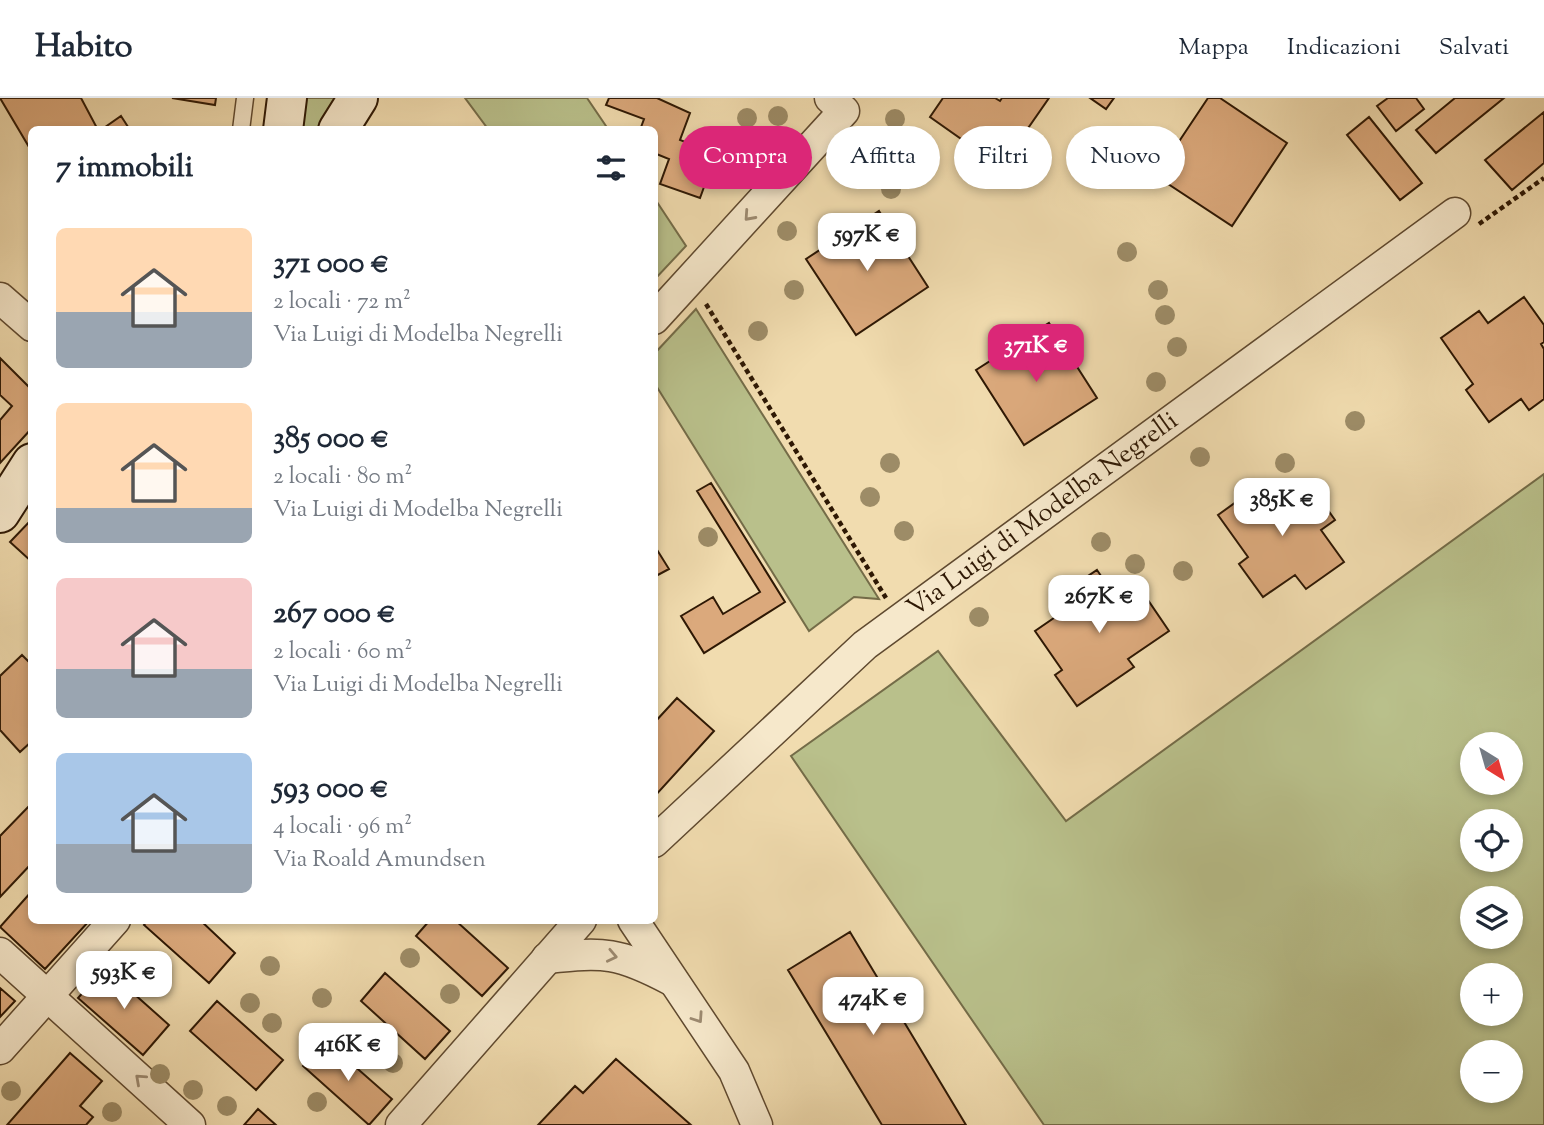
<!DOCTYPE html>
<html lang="it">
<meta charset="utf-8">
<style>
:root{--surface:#fff;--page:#f2f2f3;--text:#1f2937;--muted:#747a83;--line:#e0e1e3;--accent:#db2777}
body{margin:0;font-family:"Sorts Mill Goudy",serif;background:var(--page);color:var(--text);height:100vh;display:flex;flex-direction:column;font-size:26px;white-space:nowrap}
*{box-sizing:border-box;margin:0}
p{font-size:23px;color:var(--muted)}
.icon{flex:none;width:38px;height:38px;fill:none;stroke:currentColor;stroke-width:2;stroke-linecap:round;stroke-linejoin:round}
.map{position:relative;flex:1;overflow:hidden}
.side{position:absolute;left:28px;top:28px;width:630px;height:798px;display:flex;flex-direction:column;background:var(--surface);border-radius:10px;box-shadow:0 4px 10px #0003}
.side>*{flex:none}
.top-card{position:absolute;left:679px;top:28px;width:665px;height:63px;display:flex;gap:14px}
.needle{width:46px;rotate:143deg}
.fabs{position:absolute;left:1460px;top:634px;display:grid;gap:14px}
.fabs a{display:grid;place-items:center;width:63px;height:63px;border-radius:50%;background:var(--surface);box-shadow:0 4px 10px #0003;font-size:35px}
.price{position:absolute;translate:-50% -60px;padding:0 16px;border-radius:14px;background:#fff;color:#222;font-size:23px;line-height:46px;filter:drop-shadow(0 2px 4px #0008)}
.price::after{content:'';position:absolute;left:50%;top:42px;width:21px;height:16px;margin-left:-10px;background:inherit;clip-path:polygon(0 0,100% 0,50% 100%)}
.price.on{background:var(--accent);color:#fff}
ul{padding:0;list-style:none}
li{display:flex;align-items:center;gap:21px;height:175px;padding:0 28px}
li span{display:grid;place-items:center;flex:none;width:196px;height:140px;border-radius:10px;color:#555}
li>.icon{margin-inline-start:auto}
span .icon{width:84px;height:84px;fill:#fffc;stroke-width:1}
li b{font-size:30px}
h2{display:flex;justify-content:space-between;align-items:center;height:84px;padding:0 28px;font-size:30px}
.tag{padding:0 24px;border-radius:32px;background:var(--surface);box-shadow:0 4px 10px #0003;font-size:24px;line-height:63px}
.tag.on{background:var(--accent);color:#fff}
header{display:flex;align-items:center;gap:42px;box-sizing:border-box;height:98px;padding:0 35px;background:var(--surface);border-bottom:2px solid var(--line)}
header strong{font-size:33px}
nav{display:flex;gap:38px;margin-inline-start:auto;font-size:24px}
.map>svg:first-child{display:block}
</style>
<header>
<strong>Habito</strong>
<nav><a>Mappa</a><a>Indicazioni</a><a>Salvati</a></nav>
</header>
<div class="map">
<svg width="1544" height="1027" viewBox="0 0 1544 1027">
<rect width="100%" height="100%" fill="#f1dcaf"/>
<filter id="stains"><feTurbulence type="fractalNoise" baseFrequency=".00286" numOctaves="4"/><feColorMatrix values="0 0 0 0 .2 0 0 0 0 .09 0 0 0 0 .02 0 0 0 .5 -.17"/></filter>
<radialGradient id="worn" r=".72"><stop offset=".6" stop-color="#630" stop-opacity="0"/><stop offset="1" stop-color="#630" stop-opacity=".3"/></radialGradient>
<!-- green -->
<path fill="#b9c08b" stroke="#746c48" stroke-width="2" fill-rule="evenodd" d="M303 0H345L323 31 297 32Z
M465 0H587L608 31H488Z
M655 101 686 148 655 181H654Z
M696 211 879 501 854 499 809 533 655 286V255Z
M1544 376V1027H1044L791 658 938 553 1066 723ZM1472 646H1510V684H1472ZM1472 723H1510V761H1472ZM1472 800H1510V838H1472ZM1472 877H1510V915H1472ZM1472 954H1510V992H1472Z"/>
<!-- building -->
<path fill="#dba97c" stroke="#2e1804" stroke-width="2" d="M0 0H81L98 32H32V54Z
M172 0H216L215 7Z
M609 0H657L690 15 680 42 716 56 700 100 660 86 669 61 654 55V32H640L644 21 606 7Z
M943 0H995L1000 3 1002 0H1049L1001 69 930 19Z
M1090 0H1114L1106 11Z
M1208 0H1220L1287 45 1232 128 1156 78Z
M1388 0H1416L1424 11 1396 33 1377 8Z
M1455 0H1504L1436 55 1416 32Z
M1544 14V65L1512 92 1485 62Z
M121 18 130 32H101Z
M1369 19 1422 85 1400 102 1347 37Z
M879 113 928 189 856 237 806 161Z
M1524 199 1544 227V244L1541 246 1544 251V301L1529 312 1521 301 1489 324 1466 292 1473 286 1441 240 1479 213 1488 225Z
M1049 225 1097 300 1024 347 976 272Z
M0 260 32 292V330L0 365V322L12 308 0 297Z
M1308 384 1335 422 1321 432 1344 464 1306 491 1295 477 1263 499 1239 466 1248 459 1218 417 1261 386 1276 407Z
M711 385 785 504 704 555 681 518 713 499 723 516 760 494 697 393Z
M32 421V464L10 444Z
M654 447 669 471 654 479Z
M1097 472 1116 500 1137 486 1169 533 1128 561 1134 569 1077 608 1055 577 1062 572 1035 533 1064 513 1055 500Z
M22 557 32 567V643L20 654 0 632V578Z
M677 600 714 633 654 699V625Z
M32 705V765L0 799V738Z
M32 793V822H90L45 871 0 829Z
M148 822H200L235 855 209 885 144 827Z
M430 822H455L508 870 482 898 416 838Z
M850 834 966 1027H882L788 872Z
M105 870 169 927 143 957 78 900Z
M385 875 450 933 425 961 361 903Z
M0 890 15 903 0 919Z
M217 903 283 962 256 992 190 933Z
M326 943 392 1001 369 1027 303 968Z
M70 955 102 983 80 1008 93 1019 86 1027H7Z
M616 961 691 1027H538L575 988 583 995Z
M258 1011 276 1027H244Z"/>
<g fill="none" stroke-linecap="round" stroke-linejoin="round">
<!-- lane casing -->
<g stroke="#5f492f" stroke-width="19">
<path id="lane" d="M241 32 245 0"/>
</g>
<!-- street casing -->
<g stroke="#5f492f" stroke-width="33">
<g id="street">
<path d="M0 200 32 228"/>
<path d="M654 221 844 13 830 0"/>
<path id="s1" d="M654 744 865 547 1455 115"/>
<path d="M633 822 734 973 757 1027"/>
<path d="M0 855 190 1027"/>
<path d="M547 860C605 854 618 854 671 882"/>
<path d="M0 951 115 822"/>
<path d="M401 1027 581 822"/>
</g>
</g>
<!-- secondary casing -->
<g stroke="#2e1804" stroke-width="42">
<path id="secondary" d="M283 32 287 0
M338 32 358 0
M0 415 32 365"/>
</g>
<!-- path -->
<path stroke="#2e1804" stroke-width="4.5" stroke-dasharray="5 3.5" stroke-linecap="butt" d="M1479 126 1544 80
M706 206 886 500"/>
<!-- lane -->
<use href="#lane" stroke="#f6e8cb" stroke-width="16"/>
<!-- street -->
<use href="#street" stroke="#f6e8cb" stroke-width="30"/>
<!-- secondary -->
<use href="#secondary" stroke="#f6e8cb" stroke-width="38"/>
</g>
<!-- trees -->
<g fill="#9d8c67">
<circle cx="778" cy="18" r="10"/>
<circle cx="747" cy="20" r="10"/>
<circle cx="895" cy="21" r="10"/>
<circle cx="743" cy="65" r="10"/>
<circle cx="841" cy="72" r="10"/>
<circle cx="891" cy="91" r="10"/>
<circle cx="787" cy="133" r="10"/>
<circle cx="1127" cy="154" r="10"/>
<circle cx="794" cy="192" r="10"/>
<circle cx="1158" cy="192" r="10"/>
<circle cx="1165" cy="217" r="10"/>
<circle cx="758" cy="233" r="10"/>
<circle cx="1177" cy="249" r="10"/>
<circle cx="1156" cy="284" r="10"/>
<circle cx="1355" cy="323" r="10"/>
<circle cx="1200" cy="359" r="10"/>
<circle cx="890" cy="365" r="10"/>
<circle cx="1285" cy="365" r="10"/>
<circle cx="870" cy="399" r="10"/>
<circle cx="904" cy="433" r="10"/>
<circle cx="708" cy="439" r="10"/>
<circle cx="1101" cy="444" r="10"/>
<circle cx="1135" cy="466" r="10"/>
<circle cx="1183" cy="473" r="10"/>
<circle cx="979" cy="519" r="10"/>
<circle cx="410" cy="860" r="10"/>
<circle cx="124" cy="865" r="10"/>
<circle cx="270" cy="868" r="10"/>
<circle cx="450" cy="896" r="10"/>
<circle cx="322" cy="900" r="10"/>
<circle cx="250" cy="905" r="10"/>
<circle cx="272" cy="925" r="10"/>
<circle cx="393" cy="965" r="10"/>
<circle cx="160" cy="976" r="10"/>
<circle cx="193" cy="992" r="10"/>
<circle cx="11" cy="993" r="10"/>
<circle cx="317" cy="1004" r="10"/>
<circle cx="227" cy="1008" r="10"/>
<circle cx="112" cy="1014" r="10"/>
</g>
<!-- one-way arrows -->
<defs><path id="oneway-chevron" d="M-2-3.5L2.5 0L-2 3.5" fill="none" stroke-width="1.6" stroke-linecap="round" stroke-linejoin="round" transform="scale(1.75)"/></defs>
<g stroke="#9c8a71">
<use href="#oneway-chevron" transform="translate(749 118) rotate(132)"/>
<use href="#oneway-chevron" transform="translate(612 858) rotate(12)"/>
<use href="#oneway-chevron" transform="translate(698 920) rotate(56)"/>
<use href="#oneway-chevron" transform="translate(140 981) rotate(-138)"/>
</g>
<g text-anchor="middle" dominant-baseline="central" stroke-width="7" stroke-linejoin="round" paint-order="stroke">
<!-- street labels -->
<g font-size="26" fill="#2e1804" stroke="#f6e8cb">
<text stroke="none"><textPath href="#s1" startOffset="509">Via Luigi di Modelba Negrelli</textPath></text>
</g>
</g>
<rect width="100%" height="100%" filter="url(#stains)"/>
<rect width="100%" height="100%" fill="url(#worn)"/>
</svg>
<div class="fabs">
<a><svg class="needle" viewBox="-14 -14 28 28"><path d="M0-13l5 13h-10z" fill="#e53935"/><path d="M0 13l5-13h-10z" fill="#747a83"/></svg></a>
<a><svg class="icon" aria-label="locate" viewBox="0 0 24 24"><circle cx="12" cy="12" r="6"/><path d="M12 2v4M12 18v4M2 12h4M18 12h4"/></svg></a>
<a><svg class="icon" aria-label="layers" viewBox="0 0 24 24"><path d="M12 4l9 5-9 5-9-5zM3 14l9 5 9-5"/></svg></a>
<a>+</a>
<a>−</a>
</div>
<b class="price" style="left:867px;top:175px">597K €</b>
<b class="price on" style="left:1036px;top:286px">371K €</b>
<b class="price" style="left:1282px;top:440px">385K €</b>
<b class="price" style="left:1099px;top:537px">267K €</b>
<b class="price" style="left:124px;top:913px">593K €</b>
<b class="price" style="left:873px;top:939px">474K €</b>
<b class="price" style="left:348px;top:985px">416K €</b>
<div class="top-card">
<a class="tag on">Compra</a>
<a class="tag">Affitta</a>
<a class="tag">Filtri</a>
<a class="tag">Nuovo</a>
</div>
<section class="side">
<h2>7 immobili<svg class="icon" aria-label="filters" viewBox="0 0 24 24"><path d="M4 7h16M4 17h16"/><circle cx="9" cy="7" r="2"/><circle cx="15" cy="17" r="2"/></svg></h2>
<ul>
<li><span style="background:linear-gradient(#ffd9b3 60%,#9aa5b1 0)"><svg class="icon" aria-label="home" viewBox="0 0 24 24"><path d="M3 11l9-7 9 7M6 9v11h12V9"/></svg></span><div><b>371 000 €</b><p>2 locali · 72 m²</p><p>Via Luigi di Modelba Negrelli</p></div></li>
<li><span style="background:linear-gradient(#ffd9b3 75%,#9aa5b1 0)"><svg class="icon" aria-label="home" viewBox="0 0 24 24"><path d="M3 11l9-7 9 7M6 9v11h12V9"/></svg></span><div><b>385 000 €</b><p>2 locali · 80 m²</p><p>Via Luigi di Modelba Negrelli</p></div></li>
<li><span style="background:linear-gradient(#f6c9c9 65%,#9aa5b1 0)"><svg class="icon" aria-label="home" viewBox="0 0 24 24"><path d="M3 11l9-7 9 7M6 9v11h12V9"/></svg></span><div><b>267 000 €</b><p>2 locali · 60 m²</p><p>Via Luigi di Modelba Negrelli</p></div></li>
<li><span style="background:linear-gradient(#a9c7e8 65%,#9aa5b1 0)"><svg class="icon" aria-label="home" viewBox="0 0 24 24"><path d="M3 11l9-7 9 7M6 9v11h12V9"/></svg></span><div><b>593 000 €</b><p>4 locali · 96 m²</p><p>Via Roald Amundsen</p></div></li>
</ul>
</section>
</div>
